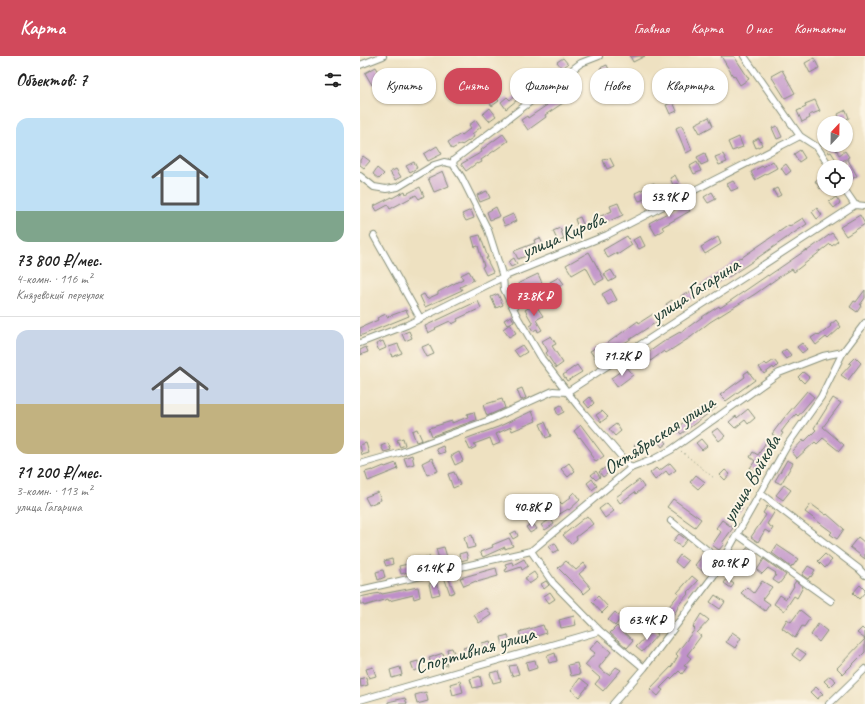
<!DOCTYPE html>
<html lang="ru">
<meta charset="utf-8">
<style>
:root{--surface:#fff;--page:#f6f6f6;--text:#222;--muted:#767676;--line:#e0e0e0;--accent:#d1495b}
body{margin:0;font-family:Caveat,sans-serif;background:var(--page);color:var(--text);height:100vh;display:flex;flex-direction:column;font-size:15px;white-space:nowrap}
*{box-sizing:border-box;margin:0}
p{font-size:13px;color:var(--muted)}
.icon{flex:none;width:22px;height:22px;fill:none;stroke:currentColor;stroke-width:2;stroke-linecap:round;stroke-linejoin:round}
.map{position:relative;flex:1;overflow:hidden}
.sheet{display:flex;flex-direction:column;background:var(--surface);width:360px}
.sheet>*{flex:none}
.hud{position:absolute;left:12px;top:12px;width:380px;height:36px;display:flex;gap:8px}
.needle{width:26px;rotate:22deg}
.fabs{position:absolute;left:457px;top:60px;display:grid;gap:8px}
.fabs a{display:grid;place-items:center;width:36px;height:36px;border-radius:50%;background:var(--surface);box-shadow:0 1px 3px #0004;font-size:20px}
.price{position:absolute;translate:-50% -34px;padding:0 9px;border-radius:8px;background:#fff;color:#222;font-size:13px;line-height:26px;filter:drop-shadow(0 1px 2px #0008)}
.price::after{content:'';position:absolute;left:50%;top:24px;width:12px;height:9px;margin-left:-6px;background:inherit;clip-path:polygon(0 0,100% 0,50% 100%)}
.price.active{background:var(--accent);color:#fff}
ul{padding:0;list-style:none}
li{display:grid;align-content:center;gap:8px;height:212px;padding:0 16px}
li+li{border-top:1px solid var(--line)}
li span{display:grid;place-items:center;height:124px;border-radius:12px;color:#555}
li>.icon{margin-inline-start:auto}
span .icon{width:72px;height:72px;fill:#fffc;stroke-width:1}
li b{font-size:17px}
h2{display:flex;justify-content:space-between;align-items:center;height:48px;padding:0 16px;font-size:17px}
.tag{padding:0 14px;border-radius:16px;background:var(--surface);box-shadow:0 1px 3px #0004;font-size:14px;line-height:36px}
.tag.active{background:var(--accent);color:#fff}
header{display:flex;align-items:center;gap:24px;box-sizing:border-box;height:56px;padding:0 20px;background:var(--accent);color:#fff}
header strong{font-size:19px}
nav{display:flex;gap:22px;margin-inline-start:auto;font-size:14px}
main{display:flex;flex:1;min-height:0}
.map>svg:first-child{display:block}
</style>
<header>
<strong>Карта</strong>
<nav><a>Главная</a><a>Карта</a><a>О нас</a><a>Контакты</a></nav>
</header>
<main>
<section class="sheet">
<h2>Объектов: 7<svg class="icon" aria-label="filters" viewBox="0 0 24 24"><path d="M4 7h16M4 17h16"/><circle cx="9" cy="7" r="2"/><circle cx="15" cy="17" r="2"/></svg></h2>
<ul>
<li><span style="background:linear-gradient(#bfe0f5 75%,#7fa58c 0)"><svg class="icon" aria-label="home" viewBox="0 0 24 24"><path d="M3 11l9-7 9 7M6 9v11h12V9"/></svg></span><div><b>73 800 ₽/мес.</b><p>4-комн. · 116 m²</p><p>Князевский переулок</p></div></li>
<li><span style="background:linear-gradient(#c9d6e8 60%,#c2b280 0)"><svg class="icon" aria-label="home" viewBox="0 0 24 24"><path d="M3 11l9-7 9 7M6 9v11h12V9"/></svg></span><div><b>71 200 ₽/мес.</b><p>3-комн. · 113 m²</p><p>улица Гагарина</p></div></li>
</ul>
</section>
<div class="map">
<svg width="505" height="648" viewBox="0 0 505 648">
<rect width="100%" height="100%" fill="#fcf5e5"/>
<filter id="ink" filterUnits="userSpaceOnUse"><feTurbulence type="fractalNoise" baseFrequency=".025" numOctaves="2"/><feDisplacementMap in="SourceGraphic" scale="8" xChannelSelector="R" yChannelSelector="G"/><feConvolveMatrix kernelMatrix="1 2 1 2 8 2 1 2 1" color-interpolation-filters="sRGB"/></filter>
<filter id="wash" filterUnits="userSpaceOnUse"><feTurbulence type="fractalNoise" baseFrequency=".012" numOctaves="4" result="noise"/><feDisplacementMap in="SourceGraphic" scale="16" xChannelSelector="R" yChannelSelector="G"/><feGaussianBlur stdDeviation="0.9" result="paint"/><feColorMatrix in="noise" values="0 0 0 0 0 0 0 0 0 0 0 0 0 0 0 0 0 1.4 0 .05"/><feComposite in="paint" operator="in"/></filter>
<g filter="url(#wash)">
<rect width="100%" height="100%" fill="#eee1c1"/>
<g id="blocks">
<!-- building -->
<path fill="#bf91c9" d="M270 0H285L273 6Z
M361 0H374L389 23 380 29 374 19 373 20Z
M203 2 208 8 202 12 197 6Z
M454 2 459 12 450 17 445 7Z
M247 9 250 16 244 19 240 12Z
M16 11 23 23 12 29 5 17Z
M190 14 195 20 167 40 166 39 158 45 157 44 146 53 141 46 147 41 150 44 162 34 161 32 166 28 168 30Z
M422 14 435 37 425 42 411 20Z
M42 17 49 28 39 34 32 24Z
M214 25 221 35 185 59 186 61 168 74 161 64 167 60 168 62 187 49 186 47 193 41 194 43 209 33 207 30Z
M133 37 139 45 132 50 126 42Z
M455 44 460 55 449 59 450 62 442 66 437 55 446 51 445 48Z
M313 46 317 55 310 58 306 49Z
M130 52 136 60 129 65 123 58Z
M486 54 489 62 481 65 478 58Z
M349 61 353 70 340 77 335 68Z
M116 64 121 71 112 78 114 81 102 89 101 88 92 93 88 86 101 78 102 79 111 72 109 69Z
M322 69 332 94 326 97 316 72Z
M417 70 422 81 417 83 412 72Z
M143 78 148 85 121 104 122 106 118 108 117 107 106 115 101 108 122 96 121 94Z
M379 81 383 91 372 95 368 86Z
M399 82 402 89 396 92 393 85Z
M465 89H474L479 99 485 95 489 101 487 102 497 120 488 125 486 122V103L478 107 471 96 469 97Z
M77 90 82 98 68 105 64 98Z
M440 94 445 102 439 106 434 98Z
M345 97 348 106 341 109 337 101Z
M363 98 367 106 359 109 355 101Z
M3 100 10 105 4 112 0 109V104Z
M250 102 254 110 247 113 243 104Z
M413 105 417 112 395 124 391 116 402 110 403 111Z
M54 106 57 112 50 116 46 110Z
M337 106 341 115 334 118 330 110Z
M426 108 431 115 426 119 421 112Z
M17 112 24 118 19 123 13 118Z
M36 113 41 121 35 124 30 116Z
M83 115 89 130 74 136 68 122Z
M315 119 319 127 313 129 310 122Z
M462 120 464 123V130L460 133 455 125Z
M373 125 378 132 371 135 367 128Z
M294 127 299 138 279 145 275 137 288 131 287 130Z
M60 131 64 140 59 143 56 139 30 153 28 149 17 155 14 150 32 141V142L45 135 46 138Z
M417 132 421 139 417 141 413 134Z
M127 135 130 142 120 146 117 139Z
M352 136 356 143 348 147 344 141Z
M476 141 480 147 474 152 469 146Z
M258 147 263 159 235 171 232 164 252 155 250 150Z
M326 147 330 155 302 171 304 174 296 179 289 167Z
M136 151 140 160 130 164 127 156Z
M457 152 462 159 457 163 452 156Z
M111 154 114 162 106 165 102 158Z
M153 158 156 165 145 170 142 163Z
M500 159 505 168 486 180 480 171Z
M220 161 225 173 219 175 215 163Z
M443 162 447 168 390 207 367 222 366 221 339 240 338 239 326 247 321 240 327 236 328 238 380 201 381 202 429 169 430 170Z
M200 172 204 183 198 186 193 175Z
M472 177 478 185 472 190 470 188 434 216 432 213 419 221 395 238 350 266 331 281 306 297 304 295 281 312 276 305 306 284 320 276V277L345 259 359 250 360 252 408 219V220L446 194 447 195Z
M120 179 128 202H126L133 216 126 219 122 211 124 210 118 190 115 191 112 181Z
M267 180 272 189 257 199V197L248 202 243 194Z
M280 180 285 190 279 193 273 184Z
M358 181 361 188 345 198 341 191Z
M180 182 185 193 158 203 154 195 175 187 174 184Z
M229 196 244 223 235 228 226 211 212 219 206 209Z
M154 202 157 208 151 211 148 206Z
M251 214 256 222 249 226 244 218Z
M109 215 114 224 100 231 102 234 65 251 60 240 64 238 67 243 78 238V236L103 223 101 219Z
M178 218 183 229 164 238 159 227Z
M199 221 204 228 194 234 190 226Z
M251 233 257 244 248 249 242 238Z
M505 234V242L500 249 501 250 497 256 490 251 494 245 496 246Z
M138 238 143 249 136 252 131 241Z
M312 244 317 251 311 256 306 248Z
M118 245 121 252 97 263 98 265 92 268 90 265 75 272 76 273 68 277 65 270Z
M175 248 183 260 176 264 182 274 178 276 177 273 173 275 170 270 173 268 165 254Z
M46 254 49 260 0 280V272L18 264 17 262 26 258 27 261Z
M293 258 298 265 237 305 230 295 237 291 238 294 278 265 279 267Z
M151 260 154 265 147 269 144 264Z
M476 264 481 271 468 283 466 281 456 289 451 282 457 278 459 280 471 270 470 269Z
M150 268 156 277 149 281 143 273Z
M49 275 52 282 45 285 42 278Z
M191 280 196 288 192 290 203 307 196 312 186 297 188 295 182 285Z
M23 285 26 292 19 295 16 288Z
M442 287 447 293 442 297 437 291Z
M38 288 42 297 32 301 29 291Z
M69 288 74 298 67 301 62 291Z
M162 289 167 296 159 301 154 294Z
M6 291 8 296 0 299V294Z
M426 293 431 299 426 303 421 297Z
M495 301 501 307 488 324 481 319 491 308 489 307Z
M414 304 418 309 414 313 413 311 404 318 399 311 405 307 407 309Z
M217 309 222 316 207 325 203 319Z
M267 311 273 319 257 331 251 322Z
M388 315 395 324 366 345 360 339 385 321 384 318Z
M443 316 449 321 444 327 438 321Z
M162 332 166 342 161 344 157 334Z
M447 335 454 341 438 360 436 358 427 368 421 376 423 377 419 383 412 378 424 362Z
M230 341 234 347 229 352 224 346Z
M473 342 481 347 463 371 484 389 479 395 463 382 457 388 455 386 437 402 432 396 443 384 444 386 456 374 454 372Z
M142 343 145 352 127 360 123 349Z
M352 346 357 351 321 378 316 372 328 363 326 360 330 357 332 359Z
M201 349 204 356 198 359 195 352Z
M388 353 395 362 388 368 385 364 375 372 369 366 376 360 377 362Z
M172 355 176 365 152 375 151 371 136 378 140 387 133 390 130 382 114 388 116 391 110 394 105 383 138 371Z
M242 355 248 361 241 366 236 359Z
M114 356 116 364 72 380 69 372 92 365V367L108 361 107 358Z
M185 366 191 380 186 382 180 368Z
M256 368 261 375 255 380 249 373Z
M221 369 244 400 236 406 230 398 232 397 220 381 219 382 214 375Z
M358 372 365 380 359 385 352 376Z
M57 373 62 384 56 386 52 375Z
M302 381 307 387 302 391 297 384Z
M43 382 45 389 40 391 37 384Z
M341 383 347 390 342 394 336 387Z
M279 386 286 394 281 398 274 390Z
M406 386 413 390 409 396 411 397 399 418 390 412 395 405 390 401 393 396 398 399Z
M6 387 9 397 2 399 0 389Z
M28 387 31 394 24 396 21 390Z
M83 390 85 396 79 398 76 393Z
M99 396 103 405 95 409 91 400Z
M52 399 54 408 47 410 44 402Z
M72 402 78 415 67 419 62 407Z
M427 404 433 407 421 428 415 425Z
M36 407 38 413 8 425 5 416 12 414V415L24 410 25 411Z
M209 407 215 415 208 421 201 413Z
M310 407 316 414 309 419 306 415 295 424 290 417 296 412 299 415Z
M247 410 251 415 243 421 239 416Z
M365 414 370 418 365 424 360 419Z
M236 415 240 421 236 424 231 419Z
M94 416 100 429 93 432 88 418Z
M336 419 345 426 338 433 330 426Z
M232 423 237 430 232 434 227 427Z
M279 424 284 431 276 438 275 436 260 447 256 441Z
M424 429 431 434 423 444 416 439Z
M18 436 21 444 9 449 5 441Z
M214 436 220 444 209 454 208 453 198 459 193 450 200 446 202 448 211 441 210 440Z
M313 443 341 463 335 471 307 451Z
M376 446 383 451 379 457 372 452Z
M247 447 254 455 245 462 239 453Z
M451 448 466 459 467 458 484 473 477 483 470 478 472 476 445 456Z
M407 450 415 455 407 468 413 472 410 477 405 474 398 486 391 481 406 459 403 457Z
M227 460 233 468 216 481 217 483 211 488 203 479Z
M191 463 194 468 185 474 181 469Z
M362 464 373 472 362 487 364 488 359 494 352 489 361 476 356 472Z
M173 467 177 473 170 477 166 471Z
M156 475 158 480 153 483 150 478Z
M319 478 327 484 321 491 313 485Z
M112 479 115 491 107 493 104 481Z
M498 481 505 487V503L490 491Z
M149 482 153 490 145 493V491L123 501 120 496 133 491 132 489Z
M195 487 199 494 193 497 189 490Z
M417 489 438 503 433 510 432 509 431 511 412 497Z
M84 491 87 501 79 503 76 493Z
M387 492 394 496 390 502 383 497Z
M106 496 108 503 101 505 99 498Z
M465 498 472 504 465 512 458 505Z
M320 499 328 505 322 512 315 506Z
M343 499 351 505 343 516 335 509Z
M69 500 71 509 41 518 39 510 48 508 47 504 59 501V503Z
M32 503 33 508 26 510 24 505Z
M164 503 168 510 162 514 161 511 146 516 145 514 147 513 145 508 152 506 153 509Z
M404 503 426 519 419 528 413 524 416 519 415 518 416 517 408 512 402 518 397 514Z
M206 505 216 514 224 507 227 511 219 518 231 532 224 538 198 512Z
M378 506 384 510 380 516 374 511Z
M448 510 455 514 451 521 450 520 448 523 442 519Z
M136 512 138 520 117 526 116 525 104 530 100 522Z
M23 514 25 521 18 524 16 516Z
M174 516 178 522 169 528 165 522Z
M87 520 95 536 90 538 84 521Z
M332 520 338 525 328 536 329 537 320 547 316 555 312 561 305 555 319 538 317 537Z
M367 523 374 528 371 532 364 527Z
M186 525 189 529 184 533 181 528Z
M402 525 412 531 403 543 410 548 405 555 381 537 387 531 394 537Z
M436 525 443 531 437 542 434 540 424 555 414 548 420 539 426 543 434 530 433 529Z
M76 526 80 538 72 540 69 528Z
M500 529 505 534V536L499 543 493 537Z
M58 531 60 541 54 543 53 539 29 545 28 543 4 550 3 548H0V541L14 538 21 537 22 538Z
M190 536 195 543 189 547 184 540Z
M355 539 365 546 360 553 350 546Z
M238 540 248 551 242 557 232 546Z
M127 552 131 559 119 567 114 559Z
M440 554 450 562 444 571 442 570 435 582 422 572 427 563 431 566Z
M255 556 261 562 255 570 248 564Z
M287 557 294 563 289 570 281 564Z
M341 558 349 564 337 577 341 580 327 599 331 602 324 610 327 611 322 618 319 615 311 623 310 622 300 632 303 634 298 640 290 633 312 610 318 600 316 598 335 573 333 571Z
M214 560 216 569 201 572 199 564Z
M458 568 467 575 459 586 451 579Z
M183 569 186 577 162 585 159 576Z
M257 570 273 585 267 592 250 577Z
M502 572 505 575V596L483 618 477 612 505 583 497 577Z
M292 574 298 578 282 596 276 591Z
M372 576 381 582 375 592 366 586Z
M148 579 150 587 143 589 141 581Z
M238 584 251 596 239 611 240 613 249 619 256 611 261 614 243 635 235 628 240 622 225 609 235 597 230 593Z
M130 585 132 593 124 595 122 587Z
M112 589 114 598 106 600 103 592Z
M92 592 94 597 88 598 87 593Z
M437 592 446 598 440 605 432 599Z
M83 597 87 609 81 610V608L72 610 69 602Z
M195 597 197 605 189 607 187 600Z
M175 604 177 612 168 615 166 606Z
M58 605 60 613 54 615 51 607Z
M217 607 220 618 211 620 208 609Z
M156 609 159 618 152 620 149 610Z
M13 611 16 620 9 622 6 613Z
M40 611 42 619 32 622 30 614Z
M138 615 141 625 133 627 130 617Z
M120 620 122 630 113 632 110 623Z
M470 620 476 625 470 631 464 625Z
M6 621 8 629 1 631 0 623Z
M220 622 229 629 219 641 211 634Z
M100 625 103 636 93 639 90 628Z
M456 631 463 638 457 643 450 636Z
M66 636 68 645 57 648 55 639Z
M45 642 47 648H28V646Z"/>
</g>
</g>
<g filter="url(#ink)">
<use href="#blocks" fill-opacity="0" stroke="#868f7a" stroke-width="1"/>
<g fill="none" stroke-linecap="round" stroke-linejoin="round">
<!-- minor casing -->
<g stroke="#868f7a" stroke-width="8">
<path id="minor" d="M384 0 440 80
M0 9 23 0
M93 108 94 104 221 7 239 0
M0 120 14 131 26 133 38 131 74 109 84 106 93 108 102 122 128 174 143 221 144 233 158 262 182 303 218 350 271 412
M484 133 495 149
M14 180 60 262
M0 287 47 269 143 221 247 179 440 80 457 91 470 111
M0 408 39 397 127 365 193 335 207 336 394 215 495 149 505 150
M401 438 499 513 505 519
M311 465 362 506
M378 479 471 545
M171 495 193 527 240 575 284 612
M0 534 171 495 271 412 294 403 311 394 419 317 463 300 483 296
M0 644 240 575
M253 648 284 612 354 519 428 388 461 341 483 296 505 267
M469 648 505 613"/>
</g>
<!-- path -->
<path stroke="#868f7a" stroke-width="1" stroke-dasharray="1 3" stroke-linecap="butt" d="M321 395 354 422"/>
<!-- minor -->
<use href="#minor" stroke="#fff" stroke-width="6"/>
</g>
</g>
<g text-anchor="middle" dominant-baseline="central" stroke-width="4" stroke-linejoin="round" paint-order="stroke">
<!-- street labels -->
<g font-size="20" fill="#1f3d34" stroke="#fcf5e5">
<text transform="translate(203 179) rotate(-23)">улица Кирова</text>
<text transform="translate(335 234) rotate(-33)">улица Гагарина</text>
<text transform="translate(299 379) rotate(-33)">Октябрьская улица</text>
<text transform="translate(391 423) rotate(-60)">улица Войкова</text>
<text transform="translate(115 594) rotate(-16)">Спортивная улица</text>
</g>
</g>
</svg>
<div class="fabs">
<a><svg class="needle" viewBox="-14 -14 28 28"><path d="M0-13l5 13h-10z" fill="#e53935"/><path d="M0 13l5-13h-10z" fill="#767676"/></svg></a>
<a><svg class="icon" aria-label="locate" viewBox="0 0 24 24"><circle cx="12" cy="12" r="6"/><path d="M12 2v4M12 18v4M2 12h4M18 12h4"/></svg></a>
</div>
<b class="price" style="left:309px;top:162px">53.9K ₽</b>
<b class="price active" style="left:174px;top:261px">73.8K ₽</b>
<b class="price" style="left:262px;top:321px">71.2K ₽</b>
<b class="price" style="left:172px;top:472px">40.8K ₽</b>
<b class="price" style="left:369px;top:528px">80.9K ₽</b>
<b class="price" style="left:74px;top:533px">61.4K ₽</b>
<b class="price" style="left:287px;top:585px">63.4K ₽</b>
<div class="hud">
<a class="tag">Купить</a>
<a class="tag active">Снять</a>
<a class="tag">Фильтры</a>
<a class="tag">Новое</a>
<a class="tag">Квартира</a>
</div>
</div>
</main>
